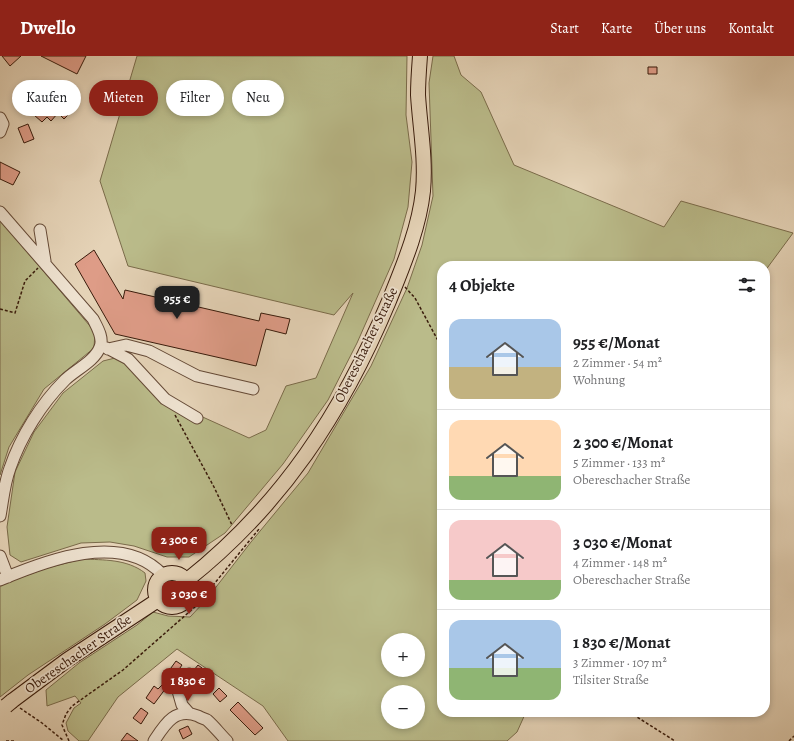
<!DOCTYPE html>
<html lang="de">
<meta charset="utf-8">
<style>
:root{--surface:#fff;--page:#f6f6f6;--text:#202124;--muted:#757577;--line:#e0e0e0;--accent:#8f2418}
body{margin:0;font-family:Alegreya,serif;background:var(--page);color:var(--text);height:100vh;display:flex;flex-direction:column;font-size:15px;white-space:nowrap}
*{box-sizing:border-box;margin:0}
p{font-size:13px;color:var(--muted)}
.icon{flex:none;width:22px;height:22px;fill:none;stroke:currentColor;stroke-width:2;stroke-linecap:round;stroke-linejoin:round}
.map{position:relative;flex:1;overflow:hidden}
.panel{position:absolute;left:437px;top:205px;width:333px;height:456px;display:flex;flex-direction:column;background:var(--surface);border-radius:16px;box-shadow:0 2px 6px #0003}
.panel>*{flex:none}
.guide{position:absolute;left:12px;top:24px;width:365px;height:36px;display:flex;gap:8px}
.controls{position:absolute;left:381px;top:577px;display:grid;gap:8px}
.controls a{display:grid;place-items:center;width:44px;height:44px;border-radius:50%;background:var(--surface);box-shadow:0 2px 6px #0003;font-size:20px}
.price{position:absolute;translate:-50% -34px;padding:0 9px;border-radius:8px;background:var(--accent);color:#fff;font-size:13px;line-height:26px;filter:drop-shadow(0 1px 2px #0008)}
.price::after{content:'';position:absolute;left:50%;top:24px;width:12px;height:9px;margin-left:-6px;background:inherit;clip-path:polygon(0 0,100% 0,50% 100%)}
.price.active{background:#222;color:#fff}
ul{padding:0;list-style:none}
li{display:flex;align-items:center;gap:12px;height:100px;padding:0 12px}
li+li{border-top:1px solid var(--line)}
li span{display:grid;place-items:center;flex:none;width:112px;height:80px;border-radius:12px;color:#555}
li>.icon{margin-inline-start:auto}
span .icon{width:48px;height:48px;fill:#fffc;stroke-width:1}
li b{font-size:17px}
h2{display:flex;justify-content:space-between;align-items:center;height:48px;padding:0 12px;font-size:17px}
.tag{padding:0 14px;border-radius:18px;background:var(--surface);box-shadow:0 2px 6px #0003;font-size:14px;line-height:36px}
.tag.active{background:var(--accent);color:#fff}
header{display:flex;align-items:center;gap:24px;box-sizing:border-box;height:56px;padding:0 20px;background:var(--accent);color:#fff}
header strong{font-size:19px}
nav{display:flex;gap:22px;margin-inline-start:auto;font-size:14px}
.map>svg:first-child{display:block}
</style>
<header>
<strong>Dwello</strong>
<nav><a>Start</a><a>Karte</a><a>Über uns</a><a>Kontakt</a></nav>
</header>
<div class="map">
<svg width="794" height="685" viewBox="0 0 794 685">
<rect width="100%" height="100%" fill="#e5d3b7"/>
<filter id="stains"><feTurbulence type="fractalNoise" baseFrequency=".005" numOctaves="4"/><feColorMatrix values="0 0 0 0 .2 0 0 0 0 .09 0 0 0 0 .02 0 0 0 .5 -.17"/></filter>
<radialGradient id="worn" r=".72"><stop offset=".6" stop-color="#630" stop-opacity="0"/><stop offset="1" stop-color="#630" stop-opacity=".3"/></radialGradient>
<!-- green -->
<path fill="#babb8a" stroke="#7a6b4a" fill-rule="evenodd" d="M137 0H407L406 59 412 106 408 151 394 203 357 287 328 344 283 408 225 477 189 501H167L134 490 110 486 81 487 21 506 10 499 7 471 15 416 34 376 63 337 103 305 115 302 131 308 163 343 249 382 266 374 286 330 316 322 353 237 334 259 128 210 100 125Z
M433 0H454L461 19 481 36 514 109 664 171 681 145 793 177 765 215V210H442V656H526L517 676 507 685H288L263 650 177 593 118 641 88 685H79L68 675 66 667 74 652 81 647 75 640 47 650 46 634 79 607 137 569 153 556 168 560 190 561 206 544 251 486 308 417 371 310 407 232 422 189 433 140 429 27ZM388 584H418V614H388ZM388 636H418V666H388Z
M0 164 95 276 94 292 44 333 9 391 0 419Z
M82 503C104 504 127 503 145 517L146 525 137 544 105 568 28 619 0 641V529L47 512Z"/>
<!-- building -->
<path fill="#de9c87" stroke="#391b0b" d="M2 0H21L10 10Z
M41 0H86L77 18Z
M648 11H657V18H648Z
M54 38 62 46 66 41 71 47 66 53 70 57 64 63 58 57 51 65 47 61 42 66 34 59Z
M28 68 34 83 24 87 18 72Z
M0 106 20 116 13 129 0 123Z
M94 194 123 243 125 234 259 265 261 257 290 263 286 278 266 273 256 310 115 278 75 208Z
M176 605 182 609 175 619 177 621 174 626 172 624 154 648 146 642 154 630 158 633 163 628 170 618 168 616Z
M198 609 202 612 197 620 205 630 198 635 192 626 196 619 194 614Z
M219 632 227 640 220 646 213 638Z
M238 646 263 672 255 679 230 654Z
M141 652 148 657 141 668 133 662Z
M188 670 192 678 183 683 179 674Z
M127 677 138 685H121Z"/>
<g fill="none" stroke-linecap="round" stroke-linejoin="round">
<!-- minor casing -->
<g stroke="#644936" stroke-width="13">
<path id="minor" d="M0 62 3 68 0 76
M0 156 93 263C97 271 104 282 100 291 95 305 75 314 65 324 41 348 21 380 10 412 4 428 3 444 0 460
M40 174 45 205
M107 292 128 303 165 343 197 362
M108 293 126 289 149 295 197 320 253 333
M0 500 8 521
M0 524C47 504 122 475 163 519
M189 618 178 635 182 649 189 657
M154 685C165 668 175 651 198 660 201 662 205 663 207 664 214 670 220 678 227 685"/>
</g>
<!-- major casing -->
<g stroke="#391b0b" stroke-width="16">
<path id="major" d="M155 534a17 17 0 1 1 34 0a17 17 0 1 1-34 0Z
M186 525C282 449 342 357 389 245 403 210 419 173 423 135 426 103 420 71 418 39 418 26 419 13 420 0
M12 645 67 604 158 544"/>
</g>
<!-- path -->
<path stroke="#391b0b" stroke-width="1.5" stroke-dasharray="3 2" stroke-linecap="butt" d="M405 231 415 242 442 292
M0 253 15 257 25 225 38 212
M175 359 214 431 232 469
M20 652 42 667 64 685
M629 656 675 685
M6 685H14
M69 685 62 669 66 658 72 650 123 614 196 550 259 473
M789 685 794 680"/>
<!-- minor -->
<use href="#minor" stroke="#eee2d0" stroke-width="11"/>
<!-- major -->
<use href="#major" stroke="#e5d3b7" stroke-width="14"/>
<!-- major-bridge casing -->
<g stroke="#391b0b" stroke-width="16" stroke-linecap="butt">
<path id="major-bridge" d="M6 650 12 645"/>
</g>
<!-- major-bridge -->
<use href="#major-bridge" stroke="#e5d3b7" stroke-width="14"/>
</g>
<g text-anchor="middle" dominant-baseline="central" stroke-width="3.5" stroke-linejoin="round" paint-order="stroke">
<!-- street labels -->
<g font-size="14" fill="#391b0b" stroke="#eee2d0">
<text transform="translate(366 289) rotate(-64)">Obereschacher Straße</text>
<text transform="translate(78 598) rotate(-35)">Obereschacher Straße</text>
</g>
</g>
<rect width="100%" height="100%" filter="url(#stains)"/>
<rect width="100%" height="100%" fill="url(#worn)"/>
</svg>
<div class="controls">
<a>+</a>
<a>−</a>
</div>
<b class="price active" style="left:177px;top:264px">955 €</b>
<b class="price" style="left:179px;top:505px">2 300 €</b>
<b class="price" style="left:189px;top:559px">3 030 €</b>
<b class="price" style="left:188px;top:646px">1 830 €</b>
<div class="guide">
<a class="tag">Kaufen</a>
<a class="tag active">Mieten</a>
<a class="tag">Filter</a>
<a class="tag">Neu</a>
</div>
<section class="panel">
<h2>4 Objekte<svg class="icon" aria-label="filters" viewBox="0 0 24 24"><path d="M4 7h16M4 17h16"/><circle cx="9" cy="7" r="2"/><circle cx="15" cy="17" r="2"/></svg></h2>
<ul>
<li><span style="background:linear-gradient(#a9c7e8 60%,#c2b280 0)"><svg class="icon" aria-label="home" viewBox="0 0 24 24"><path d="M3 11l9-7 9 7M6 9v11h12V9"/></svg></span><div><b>955 €/Monat</b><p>2 Zimmer · 54 m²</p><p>Wohnung</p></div></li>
<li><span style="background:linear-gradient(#ffd9b3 70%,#8fb573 0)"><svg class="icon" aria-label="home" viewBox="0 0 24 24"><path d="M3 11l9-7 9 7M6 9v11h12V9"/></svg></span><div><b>2 300 €/Monat</b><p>5 Zimmer · 133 m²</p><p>Obereschacher Straße</p></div></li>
<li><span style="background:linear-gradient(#f6c9c9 75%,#8fb573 0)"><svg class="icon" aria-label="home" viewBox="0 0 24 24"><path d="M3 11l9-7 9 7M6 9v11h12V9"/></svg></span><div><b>3 030 €/Monat</b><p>4 Zimmer · 148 m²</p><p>Obereschacher Straße</p></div></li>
<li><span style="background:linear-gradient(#a9c7e8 60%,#8fb573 0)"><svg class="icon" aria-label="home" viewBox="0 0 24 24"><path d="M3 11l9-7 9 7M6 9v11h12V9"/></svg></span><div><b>1 830 €/Monat</b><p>3 Zimmer · 107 m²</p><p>Tilsiter Straße</p></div></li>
</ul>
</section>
</div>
